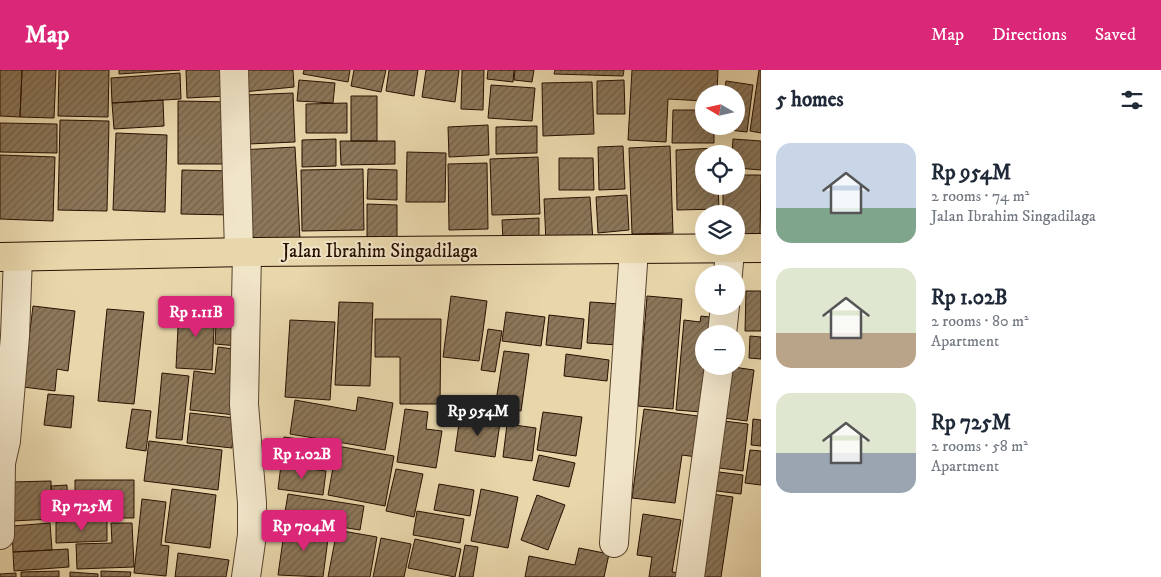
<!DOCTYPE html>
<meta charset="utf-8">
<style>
:root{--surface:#fff;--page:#f6f6f7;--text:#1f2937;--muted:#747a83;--accent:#db2777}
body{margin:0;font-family:"IM FELL DW Pica",serif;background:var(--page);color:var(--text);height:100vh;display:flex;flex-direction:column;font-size:19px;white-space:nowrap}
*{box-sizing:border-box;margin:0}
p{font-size:16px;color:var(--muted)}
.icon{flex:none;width:28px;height:28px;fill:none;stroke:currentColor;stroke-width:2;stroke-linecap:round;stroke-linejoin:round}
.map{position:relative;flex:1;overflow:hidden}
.drawer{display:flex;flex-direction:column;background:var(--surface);width:400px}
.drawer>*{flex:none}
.needle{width:32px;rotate:279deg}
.fabs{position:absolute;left:695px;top:15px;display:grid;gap:10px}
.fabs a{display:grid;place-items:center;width:50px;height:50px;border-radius:50%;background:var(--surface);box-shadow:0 5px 20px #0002;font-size:25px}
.price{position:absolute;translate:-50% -42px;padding:0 11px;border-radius:5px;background:var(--accent);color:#fff;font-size:16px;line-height:32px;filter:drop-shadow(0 1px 2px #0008)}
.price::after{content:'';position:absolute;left:50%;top:30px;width:15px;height:11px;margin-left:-8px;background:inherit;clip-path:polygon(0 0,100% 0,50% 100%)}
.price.active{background:#222;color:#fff}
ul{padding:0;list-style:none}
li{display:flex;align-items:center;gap:15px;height:125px;padding:0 15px}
li span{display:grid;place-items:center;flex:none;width:140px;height:100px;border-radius:15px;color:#555}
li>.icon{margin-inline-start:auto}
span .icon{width:60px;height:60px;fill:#fffc;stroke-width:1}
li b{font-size:21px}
h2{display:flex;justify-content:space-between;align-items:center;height:60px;padding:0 15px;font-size:21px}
header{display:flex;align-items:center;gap:30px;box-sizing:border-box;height:70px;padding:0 25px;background:var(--accent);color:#fff}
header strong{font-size:24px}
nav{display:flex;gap:28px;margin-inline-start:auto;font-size:18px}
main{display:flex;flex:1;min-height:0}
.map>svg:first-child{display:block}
</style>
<header>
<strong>Map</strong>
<nav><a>Map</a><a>Directions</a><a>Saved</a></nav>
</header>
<main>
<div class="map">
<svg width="761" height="507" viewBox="0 0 761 507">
<defs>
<pattern id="building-hatch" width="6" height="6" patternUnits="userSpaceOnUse" patternTransform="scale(1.25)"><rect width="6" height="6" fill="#8c775a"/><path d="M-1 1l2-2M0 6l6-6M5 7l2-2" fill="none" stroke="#726048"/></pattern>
</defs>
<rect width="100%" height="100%" fill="#e9d7ac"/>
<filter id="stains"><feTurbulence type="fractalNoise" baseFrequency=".004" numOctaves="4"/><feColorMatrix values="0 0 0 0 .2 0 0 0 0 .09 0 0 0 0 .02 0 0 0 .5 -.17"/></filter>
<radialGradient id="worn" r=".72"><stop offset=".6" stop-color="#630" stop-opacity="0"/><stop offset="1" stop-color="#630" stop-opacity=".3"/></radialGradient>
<!-- building -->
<path fill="url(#building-hatch)" stroke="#271001" d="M0 0H22L20 47 0 46Z
M22 0H56L54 48 20 47Z
M59 0H109L108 47 58 46Z
M119 0H180L119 4Z
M186 0H225L226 26 187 28Z
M241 0H293L294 17 243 22Z
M304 0H350L348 12 303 4Z
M354 0H386L381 22 351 16Z
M389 0H418L414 26 386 21Z
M426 0H459L455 32 422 27Z
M462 0H484L483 40 461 39Z
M488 0H514L513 12 487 9Z
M515 0H534L532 12 514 10Z
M555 0H624L623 6 554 4Z
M632 0H718L717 24H704V31L668 29 666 72 628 70Z
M759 0H761V63L750 61Z
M180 3 181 29 112 33 111 8Z
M299 10 335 13 333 33 297 31Z
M624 10 625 44H597V11Z
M726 11 753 15 747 62 720 59V56H736V24H724Z
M592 12 594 64 543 66 542 13Z
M491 15 535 18 532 51 488 48Z
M293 23 295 72 248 74 246 25Z
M351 26H377V71H351Z
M163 30 164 56 114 59 112 33Z
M178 31 233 32 232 94H178Z
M347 33V63H306V34Z
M673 40H704V56H714V73H672Z
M60 50 109 51 107 141 58 140Z
M0 53 57 54V83L0 82Z
M488 55 489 85 449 87 448 57Z
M537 56V83L496 84V57Z
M116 63 167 65 165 142 113 140Z
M336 69V96L302 97V70Z
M733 69 761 71V100L736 98V84H732Z
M340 71H395V94L341 95Z
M623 76 625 119 599 120 598 77Z
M670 76 673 163 632 164 629 78Z
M295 77 300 169 245 171 240 80Z
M717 78V84H704V116H718L719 139 677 140 676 80Z
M407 82 446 83 445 132H406Z
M0 85 55 87 53 151 0 149Z
M538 87 540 144 492 145 490 89Z
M559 88H593L594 120H559Z
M487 93 488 159 449 160 448 94Z
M363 99 364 160 302 161 301 100Z
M368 99 397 100V130L367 129Z
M182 100 234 101 233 145 181 144Z
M736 105H761L760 167H736V144H723V116H736Z
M627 125 629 160 598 163 596 127Z
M590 127 593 171 546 173 544 129Z
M367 134 397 135V167H367Z
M539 148V171L503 172 502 150Z
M746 221H761V261H745Z
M451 226 487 231 479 291 443 287Z
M647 226 682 229 673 339 638 336Z
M339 232 373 233 370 316 335 315Z
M590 232 620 234 617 275 587 273Z
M217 234 240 235 238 276 215 274Z
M33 236 75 241 68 301 57 299 55 321 23 317Z
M179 237 215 238 212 300 176 298Z
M107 239 144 242 134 334 98 331Z
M506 242 545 247 541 276 502 271Z
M549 245 584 249 581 279 546 275Z
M701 246 718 248 717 264H704V296H714L701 342 676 340 684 250 700 252Z
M375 249H441L440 334H400V287H375Z
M290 250 335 252 330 330 285 327Z
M488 259 502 261 495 302 481 300Z
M750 266 761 267V289L749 288Z
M218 277 241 280 235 345 190 340 194 301 215 304Z
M504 281 529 284 521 341 495 337Z
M566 284 609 290 607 311 564 306Z
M726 296 754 300 747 351 716 347Z
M162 303 189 306 182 370 156 368Z
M48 324 74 326 71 358 44 355Z
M358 327 393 333 385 380 290 364 295 330 356 341Z
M132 339 151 341 146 381 126 378Z
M405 339 428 342 426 359 442 361 436 398 397 392Z
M644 339 698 346 704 388 682 385 675 433 632 428Z
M543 342 582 347 576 386 537 380Z
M190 343 235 348 232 378 187 373Z
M460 347 500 353 495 387 455 381Z
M753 349 761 350V376L751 375Z
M716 350 748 354 743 401 711 397Z
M507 354 536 358 532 391 503 387Z
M284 367 330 373 327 397 281 390Z
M149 371 222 380 218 420 144 411Z
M337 376 394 386 385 436 328 425Z
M750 380 761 381V415L745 413Z
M539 385 575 393 569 417 533 410Z
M281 395 326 401 323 425 278 419Z
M396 399 423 404 414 447 386 441Z
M711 401 743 405 741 424 709 420Z
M75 410H134V448H75Z
M51 411 52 449 12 451 10 412Z
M439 414 474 420 470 446 434 440Z
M67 415 68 449H52L51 416Z
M172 419 216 425 210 478 165 472Z
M481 419 518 427 508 478 471 471Z
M705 423 733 427 721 507H692Z
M288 424 364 436 360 460 284 448Z
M537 425 565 435 548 480 521 470Z
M142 429 166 432 161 475 169 476 166 506 134 503Z
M417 441 464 449 460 473 413 465Z
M643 444 681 450 672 502 687 504V507H649L652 487 637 485Z
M107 450V471L56 473V452Z
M50 453 52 480 13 482 12 456Z
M111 453H132L134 497 77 499 76 474 112 473Z
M285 456 329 461 323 507 278 505Z
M337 460 377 467 370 507H328Z
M381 468 411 474 404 507H373Z
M415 469 461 479 455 507 408 498Z
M465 475 478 477 473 507H459Z
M579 478 609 484 604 507H525L529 486 575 495Z
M68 479 69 497 14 501 13 482Z
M178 483 229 490 226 507H175Z
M59 501V507H21V502Z
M101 501 131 502 130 507H101Z
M70 502 98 504V507H70Z
M16 503V507H0V504Z"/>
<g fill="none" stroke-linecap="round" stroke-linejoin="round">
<!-- minor casing -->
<g stroke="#58422c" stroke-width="30">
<path id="minor" d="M234 0 239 182
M728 204 730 180
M722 264 725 236
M0 465 1 393 6 371 15 266 18 187
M614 473 634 179
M246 507 252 465V433L244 334 247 182
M690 507 719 296"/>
</g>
<!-- highway casing -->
<g stroke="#271001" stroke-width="30">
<path id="highway" d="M0 187 247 182 761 178"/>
</g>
<!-- minor -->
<use href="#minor" stroke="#f1e5c9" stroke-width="28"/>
<!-- highway -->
<use href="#highway" stroke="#e9d7ac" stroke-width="28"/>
</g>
<g text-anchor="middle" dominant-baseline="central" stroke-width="4" stroke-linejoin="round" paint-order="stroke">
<!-- street labels -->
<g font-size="19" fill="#271001" stroke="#f1e5c9">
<text x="380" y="181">Jalan Ibrahim Singadilaga</text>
</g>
</g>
<rect width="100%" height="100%" filter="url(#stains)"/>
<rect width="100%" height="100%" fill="url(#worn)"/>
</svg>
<div class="fabs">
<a><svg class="needle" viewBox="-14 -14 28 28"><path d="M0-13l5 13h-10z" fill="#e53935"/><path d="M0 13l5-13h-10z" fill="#747a83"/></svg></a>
<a><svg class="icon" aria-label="locate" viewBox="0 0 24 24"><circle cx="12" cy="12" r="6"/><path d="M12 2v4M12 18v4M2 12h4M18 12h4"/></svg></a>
<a><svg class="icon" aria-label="layers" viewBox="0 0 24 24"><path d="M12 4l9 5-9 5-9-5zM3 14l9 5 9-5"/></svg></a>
<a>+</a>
<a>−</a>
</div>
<b class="price" style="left:196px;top:268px">Rp 1.11B</b>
<b class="price active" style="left:478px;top:367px">Rp 954M</b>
<b class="price" style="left:302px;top:410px">Rp 1.02B</b>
<b class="price" style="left:82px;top:462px">Rp 725M</b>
<b class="price" style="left:304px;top:482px">Rp 704M</b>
</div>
<section class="drawer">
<h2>5 homes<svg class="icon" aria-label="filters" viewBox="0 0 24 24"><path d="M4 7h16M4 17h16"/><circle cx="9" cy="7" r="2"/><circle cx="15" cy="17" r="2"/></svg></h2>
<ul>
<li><span style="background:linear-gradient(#c9d6e8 65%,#7fa58c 0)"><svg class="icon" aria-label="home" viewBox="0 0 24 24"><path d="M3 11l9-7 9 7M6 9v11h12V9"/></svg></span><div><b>Rp 954M</b><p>2 rooms · 74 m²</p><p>Jalan Ibrahim Singadilaga</p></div></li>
<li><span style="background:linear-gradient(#dfe7d0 65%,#b9a48a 0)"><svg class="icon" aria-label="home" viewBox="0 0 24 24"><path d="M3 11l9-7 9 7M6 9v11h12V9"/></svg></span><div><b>Rp 1.02B</b><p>2 rooms · 80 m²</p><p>Apartment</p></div></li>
<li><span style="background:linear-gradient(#dfe7d0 60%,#9aa5b1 0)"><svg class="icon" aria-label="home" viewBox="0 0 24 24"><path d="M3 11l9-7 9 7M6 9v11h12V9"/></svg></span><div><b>Rp 725M</b><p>2 rooms · 58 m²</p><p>Apartment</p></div></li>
</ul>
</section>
</main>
